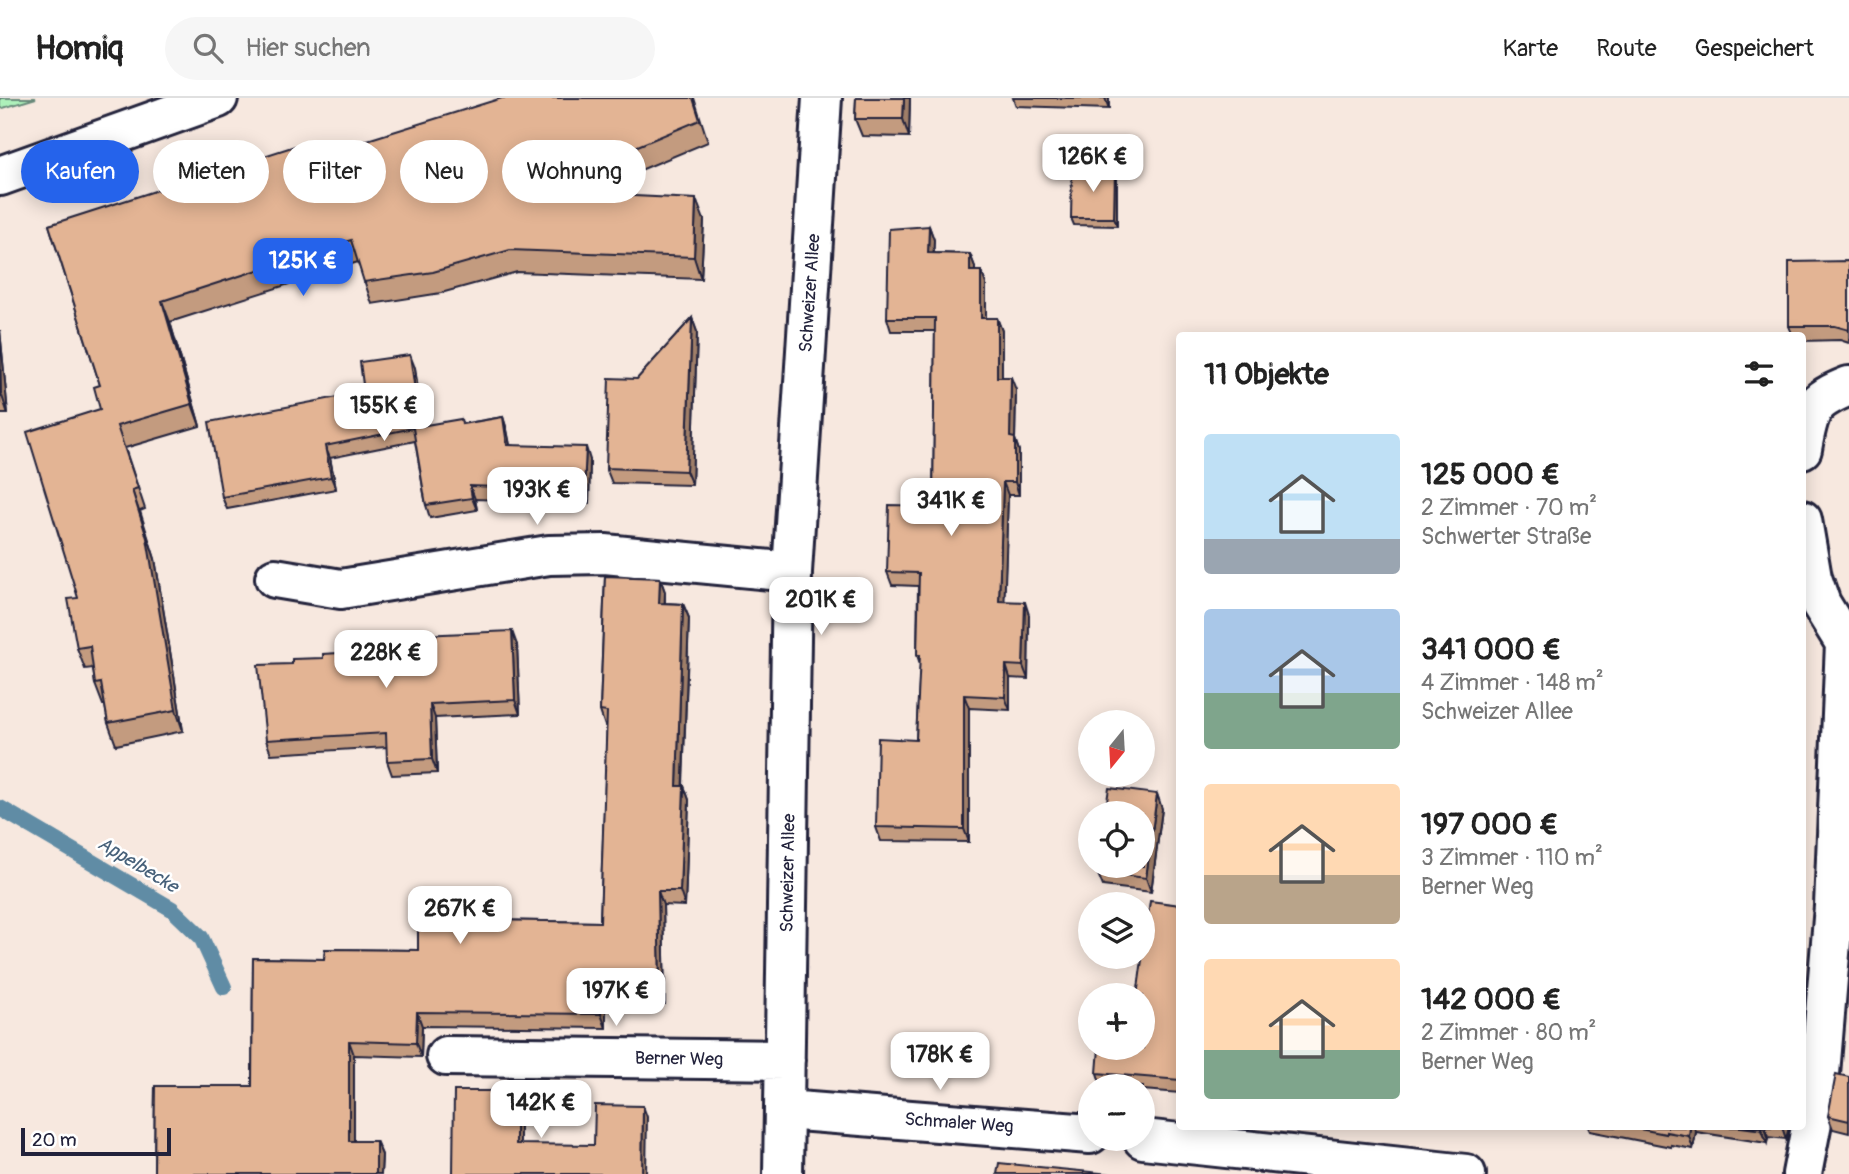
<!DOCTYPE html>
<html lang="de">
<meta charset="utf-8">
<style>
:root{--surface:#fff;--page:#f6f6f6;--text:#222;--muted:#767676;--line:#e0e0e0;--accent:#2563eb}
body{margin:0;font-family:Pangolin,sans-serif;background:var(--page);color:var(--text);height:100vh;display:flex;flex-direction:column;font-size:26px;white-space:nowrap}
*{box-sizing:border-box;margin:0}
p{font-size:23px;color:var(--muted)}
.icon{flex:none;width:38px;height:38px;fill:none;stroke:currentColor;stroke-width:2;stroke-linecap:round;stroke-linejoin:round}
.map{position:relative;flex:1;overflow:hidden}
.panel{position:absolute;left:1176px;top:234px;width:630px;height:798px;display:flex;flex-direction:column;background:var(--surface);border-radius:7px;box-shadow:0 4px 18px #0003}
.panel>*{flex:none}
.banner{position:absolute;left:21px;top:42px;width:665px;height:63px;display:flex;gap:14px}
.needle{width:46px;rotate:198deg}
.fabs{position:absolute;left:1078px;top:612px;display:grid;gap:14px}
.fabs a{display:grid;place-items:center;width:77px;height:77px;border-radius:50%;background:var(--surface);box-shadow:0 4px 18px #0003;font-size:35px}
.scale{position:absolute;left:21px;bottom:18px;width:150px;box-sizing:border-box;padding-left:7px;border:4px solid #22223b;border-top:0;font-size:19px;line-height:24px;white-space:nowrap;color:#22223b;-webkit-text-stroke:5px #fff;paint-order:stroke}
.price{position:absolute;translate:-50% -60px;padding:0 16px;border-radius:14px;background:#fff;color:#222;font-size:23px;line-height:46px;filter:drop-shadow(0 2px 4px #0008)}
.price::after{content:'';position:absolute;left:50%;top:42px;width:21px;height:16px;margin-left:-10px;background:inherit;clip-path:polygon(0 0,100% 0,50% 100%)}
.price.current{background:var(--accent);color:#fff}
ul{padding:0;list-style:none}
li{display:flex;align-items:center;gap:21px;height:175px;padding:0 28px}
li span{display:grid;place-items:center;flex:none;width:196px;height:140px;border-radius:7px;color:#555}
li>.icon{margin-inline-start:auto}
span .icon{width:84px;height:84px;fill:#fffc;stroke-width:1}
li b{font-size:30px}
h2{display:flex;justify-content:space-between;align-items:center;height:84px;padding:0 28px;font-size:30px}
.tag{padding:0 24px;border-radius:32px;background:var(--surface);box-shadow:0 4px 18px #0003;font-size:24px;line-height:63px}
.tag.current{background:var(--accent);color:#fff}
header{display:flex;align-items:center;gap:42px;box-sizing:border-box;height:98px;padding:0 35px;background:var(--surface);border-bottom:2px solid var(--line)}
header strong{font-size:33px}
nav{display:flex;gap:38px;margin-inline-start:auto;font-size:24px}
.search{width:490px;height:63px;background:var(--page);display:flex;align-items:center;gap:18px;box-sizing:border-box;padding:0 24px;border-radius:38px;color:var(--muted);font-size:26px}
.map>svg:first-child{display:block}
</style>
<header>
<strong>Homiq</strong>
<div class="search"><svg class="icon" aria-label="search" viewBox="0 0 24 24"><circle cx="10" cy="10" r="6"/><path d="M15 15l6 6"/></svg>Hier suchen</div>
<nav><a>Karte</a><a>Route</a><a>Gespeichert</a></nav>
</header>
<div class="map">
<svg width="1849" height="1076" viewBox="0 0 1849 1076">
<rect width="100%" height="100%" fill="#f7e8df"/>
<filter id="ink" filterUnits="userSpaceOnUse"><feTurbulence type="fractalNoise" baseFrequency=".0143" numOctaves="2"/><feDisplacementMap in="SourceGraphic" scale="14" xChannelSelector="R" yChannelSelector="G"/><feConvolveMatrix kernelMatrix="1 2 1 2 8 2 1 2 1" color-interpolation-filters="sRGB"/></filter>
<g filter="url(#ink)">
<!-- green -->
<path fill="#adf0ba" stroke="#68897a" stroke-width="2" d="M0 0H36L0 11Z"/>
<g fill="none" stroke-linecap="round" stroke-linejoin="round">
<!-- stream -->
<path stroke="#608ca5" stroke-width="16" d="M0 710 172 811 201 839 224 889"/>
<!-- minor casing -->
<g stroke="#22223b" stroke-width="44">
<path id="minor" d="M1802 351C1809 311 1811 303 1849 288
M275 480 341 491 549 457 605 456 792 474
M446 958 785 962
M785 1012 1090 1036
M1143 1041 1466 1076
M783 1076 792 474 822 0
M1802 1076 1819 988 1834 808 1845 545 1821 506 1812 480 1802 422"/>
</g>
<!-- tertiary casing -->
<g stroke="#22223b" stroke-width="44">
<path id="tertiary" d="M0 78 218 0"/>
</g>
<!-- minor -->
<use href="#minor" stroke="#fff" stroke-width="38"/>
<!-- tertiary -->
<use href="#tertiary" stroke="#fff" stroke-width="38"/>
</g>
<!-- wall -->
<path fill="#c39b7f" stroke="#22223b" stroke-width="2" d="M694 0 708 44 583 96 704 122 701 181 517 174 441 195 372 206 358 164 170 224 200 328 125 350 145 411 140 413 155 461 183 633 116 647 108 625 105 607H103L95 586 93 570 85 571 77 550 78 500 100 311V287L49 127 300 63Z
M856 0H910L909 39 862 38 855 21Z
M1013 0H1109V11L1016 8Z
M1115 72 1117 80V128L1074 127 1071 120Z
M929 128 934 142 933 155 970 156 975 169V173H981L986 186V220H997L1002 233V279L1016 292 1015 341 1019 353V397H1008L1004 503 1029 517 1028 581 1010 580V612L969 610V744L881 743 876 729 916 642 920 566 917 557 918 488 892 487 887 474 933 408 935 233H891L887 220Z
M1849 163V245L1840 242 1802 243V238H1793L1789 228Z
M692 220 697 234 692 387 612 385 606 370 637 281Z
M0 232 8 316H0Z
M415 270 423 328 462 326 503 319 507 332 510 347 590 362 589 405 475 401 477 412 430 420 426 407 415 343 330 360 336 391 227 411 222 399Z
M605 478 660 480 665 494V505L683 506 689 520 683 688H684L689 702 685 808 663 807 665 906H606V930L422 928 421 959 354 957V1043H376L382 1057 381 1076H154L155 988H252L253 860 324 861 325 851 418 852V821L600 824 607 628H605L600 613Z
M517 547 520 616 435 620 437 675 392 677 387 663V649L271 656 266 642Z
M1157 696 1162 711 1151 794 1103 788 1097 774Z
M1180 807V995L1143 992V989L1101 988 1097 975 1143 950Z
M1849 979V1035L1833 1031 1828 1018Z
M1588 1029H1789L1786 1041 1768 1039 1767 1045 1696 1034 1693 1051 1671 1047V1049L1590 1033Z"/>
<!-- shaded-wall -->
<path fill="#9f7e68" stroke="#22223b" stroke-width="2" d="M904 0H910L909 39 903 21Z
M1105 0H1109V11Z
M1115 72 1117 80V128L1114 120Z
M696 101 704 122 701 181 694 159Z
M929 128 934 142 933 168 928 155Z
M970 156 975 169V186L970 173Z
M981 173 986 186V233L981 220Z
M162 203 170 224 200 328 192 306Z
M692 220 697 234 692 387 686 373Z
M997 220 1002 233V292L997 279Z
M0 232 8 316 1 295Z
M410 257 415 270 424 341 420 328Z
M1011 279 1016 292 1015 341 1019 353V397L1015 384 1010 339Z
M503 319 507 332 512 359 507 347Z
M325 348 330 360 336 391 331 379Z
M586 349 590 362 589 405 584 392Z
M1003 384 1008 397 1004 516 999 503Z
M470 388 475 401 477 412 472 400Z
M132 392 155 461 183 633 176 612Z
M660 480 665 494 664 519 659 505Z
M1025 504 1029 517 1028 581 1023 568Z
M683 506 689 520 682 702 677 688Z
M512 533 517 547 520 616 515 602Z
M1006 567 1010 580V612L1005 599Z
M964 597 969 610V744L964 731Z
M430 606 435 620 437 675 432 661Z
M684 688 689 702 685 808 680 793Z
M1157 696 1162 711 1151 794 1146 780Z
M658 793 663 807 665 906 660 892Z
M601 892 606 906V930L601 916Z
M417 914 422 928 421 959 416 945Z
M349 943 354 957V1057L349 1043Z
M516 993 520 1004V1057L516 1046Z
M643 1008 647 1019 646 1076H642Z
M1690 1029H1694L1696 1034 1693 1051 1689 1038Z
M1763 1029H1765L1768 1039 1767 1045 1762 1032Z
M1782 1029H1789L1786 1041Z
M376 1043 382 1057 381 1076H376Z"/>
<!-- building -->
<path fill="#e3b494" stroke="#22223b" stroke-width="2" d="M502 0H693L700 22 530 93 696 101 694 159 510 152 433 174 364 184 351 142 162 203 192 306 117 328 138 390 132 392 147 440 176 612 108 625 101 585 95 586 90 548 77 550 68 501 78 500 27 334 100 311 94 289 100 287 49 127 295 48 300 63Z
M856 0H904L903 21H855Z
M1072 71 1115 72 1114 120H1071Z
M929 128 928 155 970 156V173H981V220H997V279H1011L1010 339 1015 340V384H1003L999 503 1025 504 1023 568 1006 567 1005 599 964 597V731L876 729 878 640 916 642 920 557H917L919 475 887 474 889 407 933 408 935 220H887L889 131Z
M1849 163V232L1835 228H1789V164Z
M692 220 686 373 606 370 609 280 637 281Z
M410 257 420 328 461 321 462 326 503 319 507 347 586 349 584 392 470 388 472 400 426 407 413 330 325 348 331 379 222 399 209 324 364 294 360 264Z
M605 478 660 480 659 505 683 506 677 688H684L680 793H658L660 892H601V916L417 914 416 945 349 943V1043H376V1076H154L155 988H252L253 860 324 861 325 851 418 852V821L600 824 607 614 600 613Z
M512 533 515 602 430 606 432 661 387 663 386 635 266 642 258 567 292 566V561L323 560V556L422 550 421 537Z
M1109 690 1157 696 1146 780 1097 774 1098 768H1143V716H1105Z
M1150 803 1180 807V982L1097 975 1099 950H1143V898H1137Z
M1836 976 1849 979V1023L1828 1018Z
M454 993H516V1046L594 1047 595 1007 643 1008 642 1076H453Z
M1629 1029H1690L1689 1038 1666 1034V1036Z
M1741 1029H1763L1762 1032Z
M999 1065 1111 1076H997Z"/>
</g>
<g text-anchor="middle" dominant-baseline="central" stroke-width="5" stroke-linejoin="round" paint-order="stroke">
<!-- street labels -->
<g font-size="18" fill="#22223b" stroke="#fff">
<text transform="translate(810 195) rotate(-86)">Schweizer Allee</text>
<text transform="translate(788 775) rotate(-89)">Schweizer Allee</text>
<text transform="translate(679 961) rotate(1)">Berner Weg</text>
<text transform="translate(959 1025) rotate(4)">Schmaler Weg</text>
</g>
<!-- water labels -->
<g font-size="19" font-style="italic" fill="#466079" stroke="#fff">
<text transform="translate(138 767) rotate(31)">Appelbecke</text>
</g>
</g>
</svg>
<div class="fabs">
<a><svg class="needle" viewBox="-14 -14 28 28"><path d="M0-13l5 13h-10z" fill="#e53935"/><path d="M0 13l5-13h-10z" fill="#767676"/></svg></a>
<a><svg class="icon" aria-label="locate" viewBox="0 0 24 24"><circle cx="12" cy="12" r="6"/><path d="M12 2v4M12 18v4M2 12h4M18 12h4"/></svg></a>
<a><svg class="icon" aria-label="layers" viewBox="0 0 24 24"><path d="M12 4l9 5-9 5-9-5zM3 14l9 5 9-5"/></svg></a>
<a>+</a>
<a>−</a>
</div>
<div class="scale">20 m</div>
<b class="price" style="left:1093px;top:96px">126K €</b>
<b class="price current" style="left:303px;top:200px">125K €</b>
<b class="price" style="left:384px;top:345px">155K €</b>
<b class="price" style="left:537px;top:429px">193K €</b>
<b class="price" style="left:951px;top:440px">341K €</b>
<b class="price" style="left:821px;top:539px">201K €</b>
<b class="price" style="left:386px;top:592px">228K €</b>
<b class="price" style="left:460px;top:848px">267K €</b>
<b class="price" style="left:616px;top:930px">197K €</b>
<b class="price" style="left:940px;top:994px">178K €</b>
<b class="price" style="left:541px;top:1042px">142K €</b>
<div class="banner">
<a class="tag current">Kaufen</a>
<a class="tag">Mieten</a>
<a class="tag">Filter</a>
<a class="tag">Neu</a>
<a class="tag">Wohnung</a>
</div>
<section class="panel">
<h2>11 Objekte<svg class="icon" aria-label="filters" viewBox="0 0 24 24"><path d="M4 7h16M4 17h16"/><circle cx="9" cy="7" r="2"/><circle cx="15" cy="17" r="2"/></svg></h2>
<ul>
<li><span style="background:linear-gradient(#bfe0f5 75%,#9aa5b1 0)"><svg class="icon" aria-label="home" viewBox="0 0 24 24"><path d="M3 11l9-7 9 7M6 9v11h12V9"/></svg></span><div><b>125 000 €</b><p>2 Zimmer · 70 m²</p><p>Schwerter Straße</p></div></li>
<li><span style="background:linear-gradient(#a9c7e8 60%,#7fa58c 0)"><svg class="icon" aria-label="home" viewBox="0 0 24 24"><path d="M3 11l9-7 9 7M6 9v11h12V9"/></svg></span><div><b>341 000 €</b><p>4 Zimmer · 148 m²</p><p>Schweizer Allee</p></div></li>
<li><span style="background:linear-gradient(#ffd9b3 65%,#b9a48a 0)"><svg class="icon" aria-label="home" viewBox="0 0 24 24"><path d="M3 11l9-7 9 7M6 9v11h12V9"/></svg></span><div><b>197 000 €</b><p>3 Zimmer · 110 m²</p><p>Berner Weg</p></div></li>
<li><span style="background:linear-gradient(#ffd9b3 65%,#7fa58c 0)"><svg class="icon" aria-label="home" viewBox="0 0 24 24"><path d="M3 11l9-7 9 7M6 9v11h12V9"/></svg></span><div><b>142 000 €</b><p>2 Zimmer · 80 m²</p><p>Berner Weg</p></div></li>
</ul>
</section>
</div>
